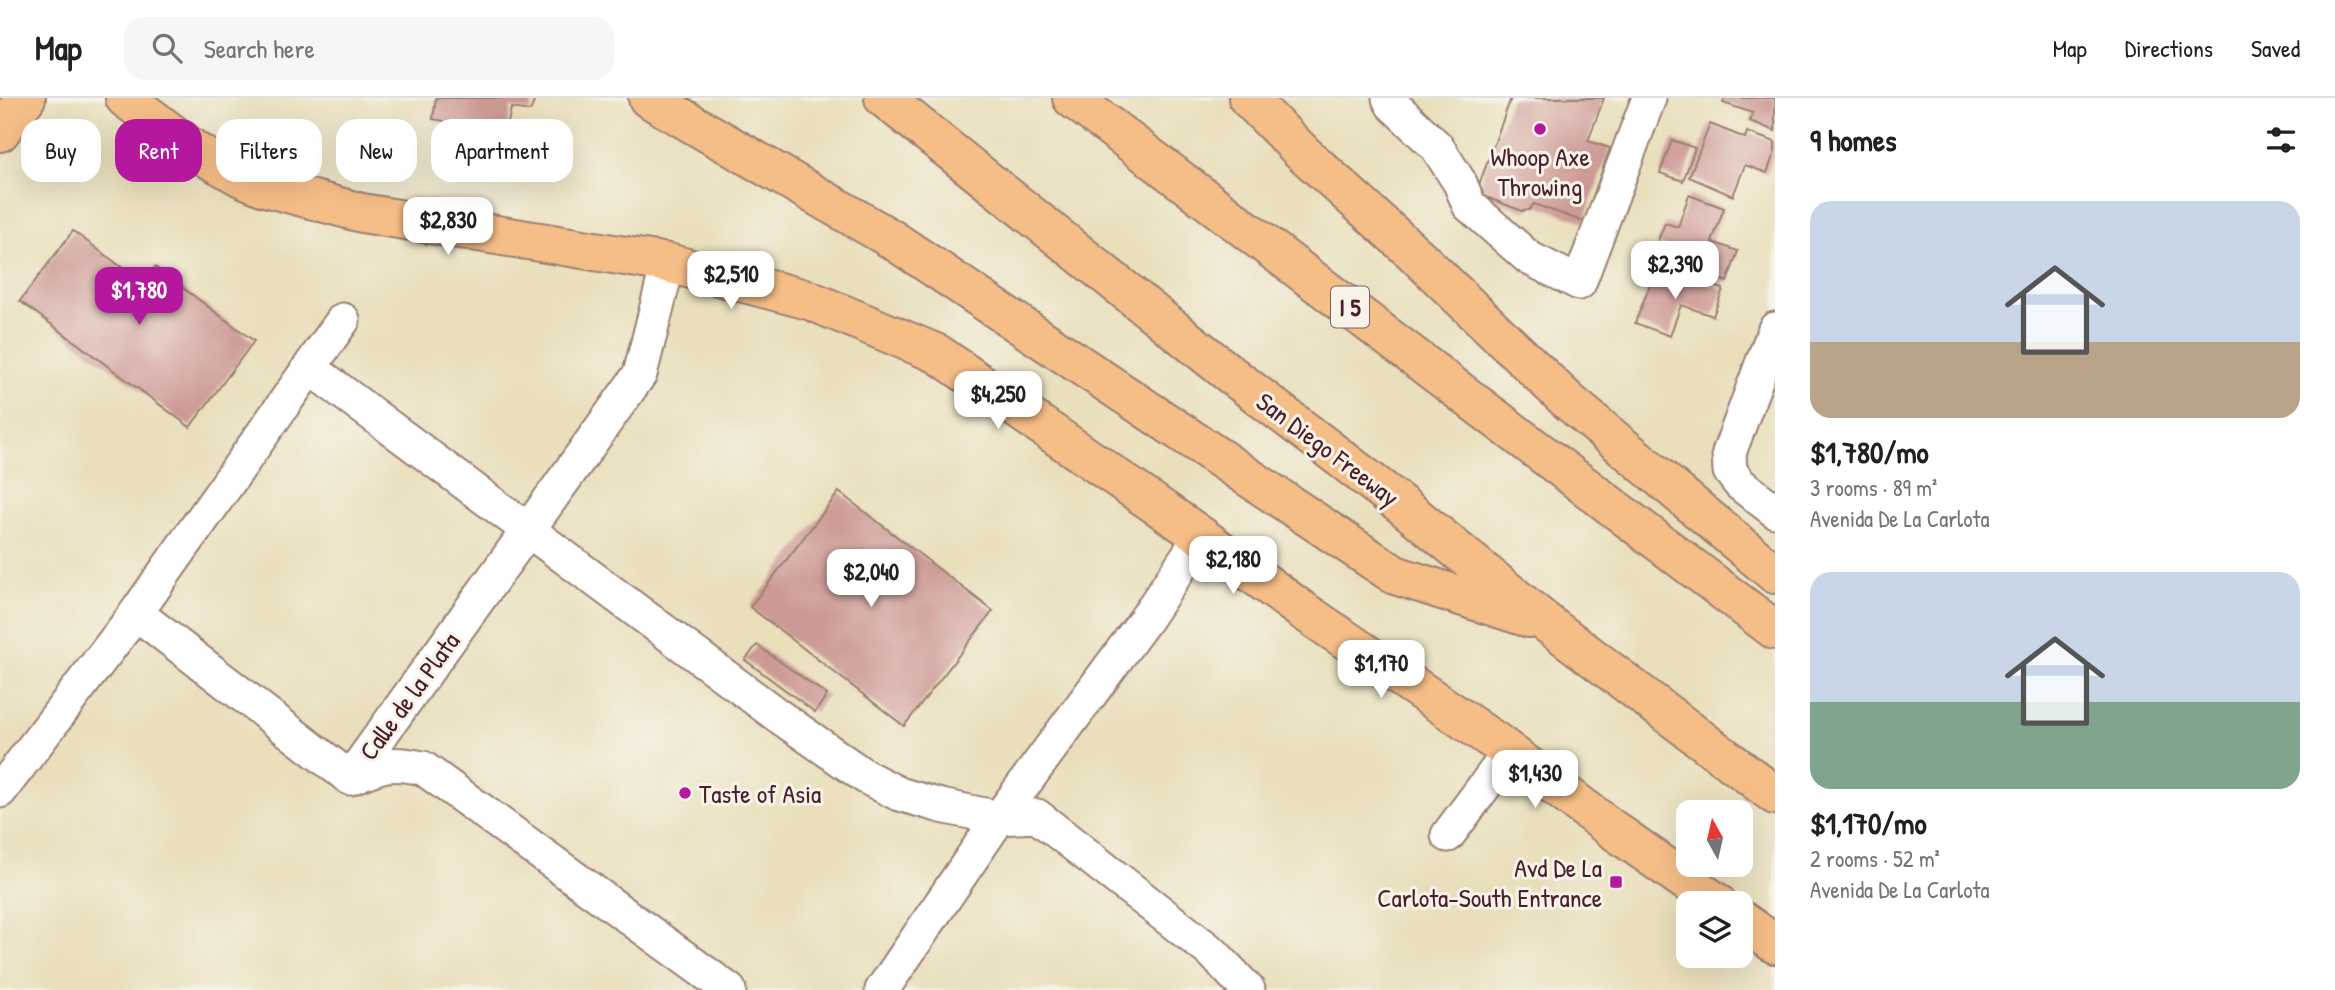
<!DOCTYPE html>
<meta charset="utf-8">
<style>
:root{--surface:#fff;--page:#f6f6f6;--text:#202124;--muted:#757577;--line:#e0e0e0;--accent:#b5179e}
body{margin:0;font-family:"Patrick Hand",sans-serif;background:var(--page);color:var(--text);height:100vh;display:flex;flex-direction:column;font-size:26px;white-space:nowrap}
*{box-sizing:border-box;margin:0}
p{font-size:23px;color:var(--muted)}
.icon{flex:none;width:38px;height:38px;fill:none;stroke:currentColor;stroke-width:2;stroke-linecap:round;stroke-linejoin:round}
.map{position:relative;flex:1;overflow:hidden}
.panel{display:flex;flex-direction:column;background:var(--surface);width:560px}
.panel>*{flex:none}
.guide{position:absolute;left:21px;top:21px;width:665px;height:63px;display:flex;gap:14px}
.needle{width:46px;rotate:352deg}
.tools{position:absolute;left:1676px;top:702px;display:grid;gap:14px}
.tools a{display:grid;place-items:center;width:77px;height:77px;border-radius:14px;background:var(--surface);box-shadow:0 7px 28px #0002;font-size:35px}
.price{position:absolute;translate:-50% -60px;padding:0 16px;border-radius:14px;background:#fff;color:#222;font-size:23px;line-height:46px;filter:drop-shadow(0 2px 4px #0008)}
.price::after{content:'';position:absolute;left:50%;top:42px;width:21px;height:16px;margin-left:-10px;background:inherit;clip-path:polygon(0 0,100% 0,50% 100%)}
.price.on{background:var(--accent);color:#fff}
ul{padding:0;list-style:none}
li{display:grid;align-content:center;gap:14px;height:371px;padding:0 35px}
li span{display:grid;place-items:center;height:217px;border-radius:21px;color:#555}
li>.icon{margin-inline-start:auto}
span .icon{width:126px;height:126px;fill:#fffc;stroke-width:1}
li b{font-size:30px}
h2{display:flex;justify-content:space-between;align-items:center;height:84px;padding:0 35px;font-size:30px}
.tag{padding:0 24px;border-radius:21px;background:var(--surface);box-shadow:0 7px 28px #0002;font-size:24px;line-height:63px}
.tag.on{background:var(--accent);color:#fff}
header{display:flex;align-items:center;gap:42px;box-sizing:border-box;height:98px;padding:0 35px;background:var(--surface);border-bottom:2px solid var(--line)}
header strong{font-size:33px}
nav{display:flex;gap:38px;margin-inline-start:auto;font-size:24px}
.search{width:490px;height:63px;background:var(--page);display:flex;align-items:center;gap:18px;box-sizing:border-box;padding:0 24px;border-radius:21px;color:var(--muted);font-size:26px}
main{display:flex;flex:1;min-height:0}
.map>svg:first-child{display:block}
</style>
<header>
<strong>Map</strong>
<div class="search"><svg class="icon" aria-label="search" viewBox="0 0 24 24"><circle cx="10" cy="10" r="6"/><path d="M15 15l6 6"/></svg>Search here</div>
<nav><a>Map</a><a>Directions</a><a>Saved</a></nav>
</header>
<main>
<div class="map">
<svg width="1775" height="892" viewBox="0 0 1775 892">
<rect width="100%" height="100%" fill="#f7f3e8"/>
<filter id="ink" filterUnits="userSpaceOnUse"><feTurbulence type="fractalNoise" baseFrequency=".0143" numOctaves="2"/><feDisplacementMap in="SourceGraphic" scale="14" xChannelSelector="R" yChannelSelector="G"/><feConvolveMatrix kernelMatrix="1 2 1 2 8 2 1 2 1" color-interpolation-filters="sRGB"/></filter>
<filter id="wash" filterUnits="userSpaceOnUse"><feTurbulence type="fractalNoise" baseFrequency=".00686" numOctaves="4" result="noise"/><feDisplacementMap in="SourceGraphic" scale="28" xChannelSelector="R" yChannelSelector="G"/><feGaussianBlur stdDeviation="1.57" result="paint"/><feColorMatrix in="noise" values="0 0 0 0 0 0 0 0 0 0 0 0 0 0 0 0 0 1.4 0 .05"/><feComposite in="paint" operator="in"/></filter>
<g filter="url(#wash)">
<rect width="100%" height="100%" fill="#e9dfbb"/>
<g id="blocks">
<!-- building -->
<path fill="#cd9994" d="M436 0H527L534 4 530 13 511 10 506 35 433 21Z
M1511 0H1604L1588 43 1610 50 1584 124 1534 106 1529 112 1522 113 1486 99 1479 95V87Z
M1725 0H1775V33L1750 23 1753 15 1723 5Z
M1710 26 1745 40 1747 34 1775 44V53L1767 75 1745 67 1733 98 1689 79Z
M1672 42 1695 50 1683 83 1660 75Z
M1689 97 1724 110 1712 144 1738 153 1727 184 1719 181 1720 179 1696 170 1699 163 1680 157 1669 152 1670 149 1657 145 1665 125 1678 129Z
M73 133 143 185 155 169 254 243 190 329 20 203Z
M1656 172 1684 183 1691 184 1693 180 1723 191 1713 218 1681 207 1670 238 1635 225Z
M839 394 993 513 904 628 750 509Z
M757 547 827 597 815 614 745 562Z"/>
</g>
</g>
<g filter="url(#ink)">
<use href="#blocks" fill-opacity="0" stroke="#9a7f73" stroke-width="2"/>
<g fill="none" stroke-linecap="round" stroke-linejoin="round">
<!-- minor casing -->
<g stroke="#9a7f73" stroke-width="37">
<path id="minor" d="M1389 0 1392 6 1437 49 1460 85 1469 107 1529 160 1579 185 1649 0
M1775 231 1729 355 1730 373 1740 386 1775 413
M310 270 777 617 866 679 899 696 941 708 999 720 1037 718 1214 856 1248 892
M136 515 350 680
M350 680 640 276 668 165
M350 680C382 666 389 663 423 670L729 892
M0 693 136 515 343 222
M1448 737 1509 655
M882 892 999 720 1145 522 1201 438"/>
</g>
<!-- major casing -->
<g stroke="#9a7f73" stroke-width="42">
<path id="major" d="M125 0 195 53 241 79 265 89 362 115 668 165 809 202 938 256 1201 438 1299 510 1496 644 1612 731 1717 805
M0 34 26 0
M1741 822 1775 846"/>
</g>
<!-- highway casing -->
<g stroke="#9a7f73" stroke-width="42">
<path id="highway" d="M648 0 893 142 1395 477 1529 520
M884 0 1230 276 1398 404 1548 526 1775 697
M1072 0 1775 532
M1248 0 1304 56 1415 156 1567 302 1775 476"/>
</g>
<!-- minor -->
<use href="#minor" stroke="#fff" stroke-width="33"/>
<!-- major -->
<use href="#major" stroke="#f6be87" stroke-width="38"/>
<!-- highway -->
<use href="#highway" stroke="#f6be87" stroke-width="38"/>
</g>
</g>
<!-- markers -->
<g fill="#b5179e" stroke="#f7f3e8" stroke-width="2.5">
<circle cx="1540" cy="31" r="7"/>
<circle cx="685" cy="695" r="7"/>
<rect x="1609" y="777" width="14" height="14" rx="3.5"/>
</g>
<g text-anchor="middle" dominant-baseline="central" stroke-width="6" stroke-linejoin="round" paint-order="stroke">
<!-- shield labels -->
<rect fill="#f7f3e8" stroke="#7e5f64" stroke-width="2" x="1331" y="188.5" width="38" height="41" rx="5"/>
<g font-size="24" font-weight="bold" fill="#4a1f2b">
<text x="1350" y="209">I 5</text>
</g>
<!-- poi labels -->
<g font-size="26" fill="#4a1f2b" stroke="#f7f3e8">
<text x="1540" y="58">Whoop Axe<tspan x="1540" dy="30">Throwing</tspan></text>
<text x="699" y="695" text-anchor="start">Taste of Asia</text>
<text x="1602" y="769" text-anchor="end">Avd De La<tspan x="1602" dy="30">Carlota-South Entrance</tspan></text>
</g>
<!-- street labels -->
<g font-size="26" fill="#4a1f2b" stroke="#f7f3e8">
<text transform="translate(1328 351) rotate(37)">San Diego Freeway</text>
<text transform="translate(409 598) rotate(-54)">Calle de la Plata</text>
</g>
</g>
</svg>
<div class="tools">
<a><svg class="needle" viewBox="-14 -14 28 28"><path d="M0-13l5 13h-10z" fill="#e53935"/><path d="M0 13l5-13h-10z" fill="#757577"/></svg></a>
<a><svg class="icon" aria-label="layers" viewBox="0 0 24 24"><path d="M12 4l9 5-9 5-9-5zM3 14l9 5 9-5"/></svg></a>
</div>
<b class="price" style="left:448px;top:159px">$2,830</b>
<b class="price" style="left:1675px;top:203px">$2,390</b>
<b class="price" style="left:731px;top:213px">$2,510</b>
<b class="price on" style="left:139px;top:229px">$1,780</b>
<b class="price" style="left:998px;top:333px">$4,250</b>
<b class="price" style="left:1233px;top:498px">$2,180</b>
<b class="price" style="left:871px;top:511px">$2,040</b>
<b class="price" style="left:1381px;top:602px">$1,170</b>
<b class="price" style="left:1535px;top:712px">$1,430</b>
<div class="guide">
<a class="tag">Buy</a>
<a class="tag on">Rent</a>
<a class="tag">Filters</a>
<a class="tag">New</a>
<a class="tag">Apartment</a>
</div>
</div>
<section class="panel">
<h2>9 homes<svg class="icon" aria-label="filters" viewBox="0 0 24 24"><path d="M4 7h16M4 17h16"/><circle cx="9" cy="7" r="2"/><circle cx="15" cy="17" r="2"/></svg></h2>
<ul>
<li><span style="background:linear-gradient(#c9d6e8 65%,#b9a48a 0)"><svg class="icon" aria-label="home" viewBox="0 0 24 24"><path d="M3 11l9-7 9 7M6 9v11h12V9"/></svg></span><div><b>$1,780/mo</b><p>3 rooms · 89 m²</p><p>Avenida De La Carlota</p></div></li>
<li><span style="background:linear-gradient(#c9d6e8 60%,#7fa58c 0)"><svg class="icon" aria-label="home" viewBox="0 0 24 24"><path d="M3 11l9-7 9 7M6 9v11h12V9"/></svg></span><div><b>$1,170/mo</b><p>2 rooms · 52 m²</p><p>Avenida De La Carlota</p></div></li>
</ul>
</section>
</main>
